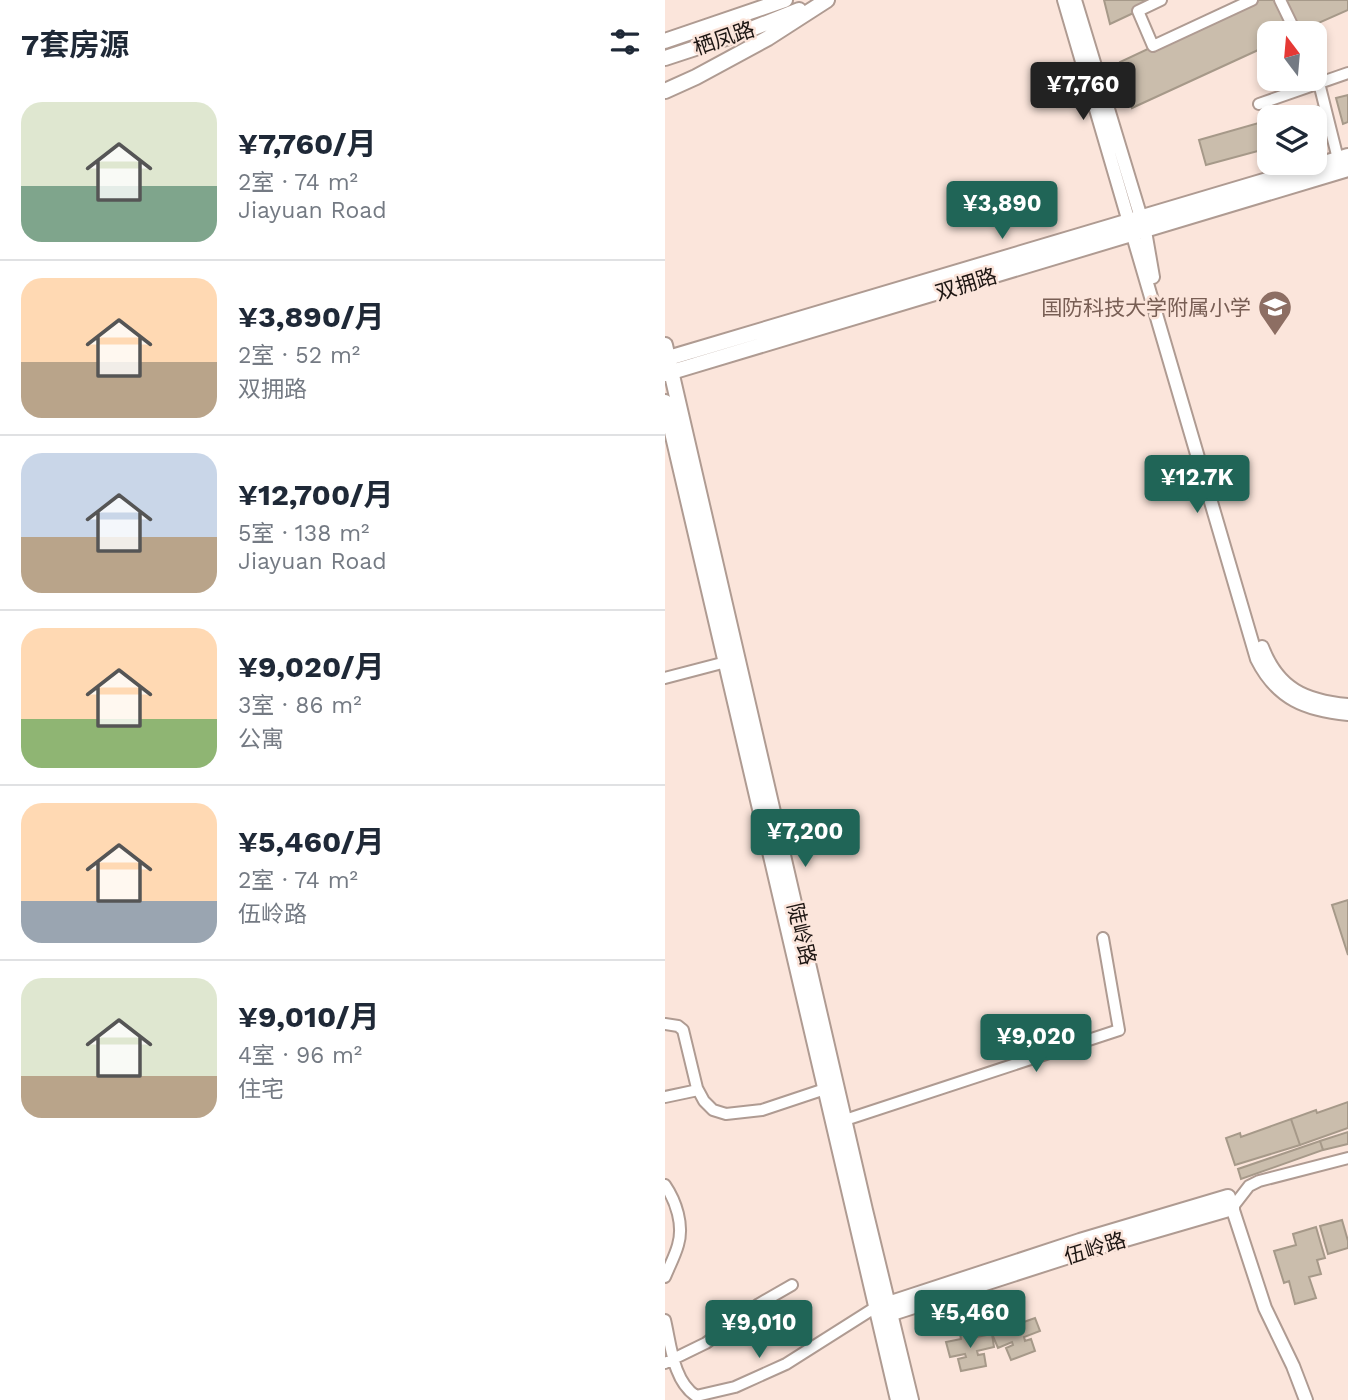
<!DOCTYPE html>
<html lang="zh">
<meta charset="utf-8">
<style>
:root{--surface:#fff;--page:#f2f2f3;--text:#1f2937;--muted:#747a83;--line:#e0e1e3;--accent:#206557}
body{margin:0;font-family:"Work Sans","Noto Sans SC",sans-serif;background:var(--page);color:var(--text);height:100vh;display:flex;flex-direction:column;font-size:26px;white-space:nowrap}
*{box-sizing:border-box;margin:0}
p{font-size:23px;color:var(--muted)}
.icon{flex:none;width:38px;height:38px;fill:none;stroke:currentColor;stroke-width:2;stroke-linecap:round;stroke-linejoin:round}
.map{position:relative;flex:1;overflow:hidden}
.drawer{display:flex;flex-direction:column;background:var(--surface);width:665px}
.drawer>*{flex:none}
.needle{width:46px;rotate:344deg}
.fabs{position:absolute;left:592px;top:21px;display:grid;gap:14px}
.fabs a{display:grid;place-items:center;width:70px;height:70px;border-radius:14px;background:var(--surface);box-shadow:0 4px 10px #0003;font-size:35px}
.price{position:absolute;translate:-50% -60px;padding:0 16px;border-radius:7px;background:var(--accent);color:#fff;font-size:23px;line-height:46px;filter:drop-shadow(0 2px 4px #0008)}
.price::after{content:'';position:absolute;left:50%;top:42px;width:21px;height:16px;margin-left:-10px;background:inherit;clip-path:polygon(0 0,100% 0,50% 100%)}
.price.on{background:#222;color:#fff}
ul{padding:0;list-style:none}
li{display:flex;align-items:center;gap:21px;height:175px;padding:0 21px}
li+li{border-top:2px solid var(--line)}
li span{display:grid;place-items:center;flex:none;width:196px;height:140px;border-radius:21px;color:#555}
li>.icon{margin-inline-start:auto}
span .icon{width:84px;height:84px;fill:#fffc;stroke-width:1}
li b{font-size:30px}
h2{display:flex;justify-content:space-between;align-items:center;height:84px;padding:0 21px;font-size:30px}
main{display:flex;flex:1;min-height:0}
.map>svg:first-child{display:block}
</style>
<main>
<section class="drawer">
<h2>7套房源<svg class="icon" aria-label="filters" viewBox="0 0 24 24"><path d="M4 7h16M4 17h16"/><circle cx="9" cy="7" r="2"/><circle cx="15" cy="17" r="2"/></svg></h2>
<ul>
<li><span style="background:linear-gradient(#dfe7d0 60%,#7fa58c 0)"><svg class="icon" aria-label="home" viewBox="0 0 24 24"><path d="M3 11l9-7 9 7M6 9v11h12V9"/></svg></span><div><b>¥7,760/月</b><p>2室 · 74 m²</p><p>Jiayuan Road</p></div></li>
<li><span style="background:linear-gradient(#ffd9b3 60%,#b9a48a 0)"><svg class="icon" aria-label="home" viewBox="0 0 24 24"><path d="M3 11l9-7 9 7M6 9v11h12V9"/></svg></span><div><b>¥3,890/月</b><p>2室 · 52 m²</p><p>双拥路</p></div></li>
<li><span style="background:linear-gradient(#c9d6e8 60%,#b9a48a 0)"><svg class="icon" aria-label="home" viewBox="0 0 24 24"><path d="M3 11l9-7 9 7M6 9v11h12V9"/></svg></span><div><b>¥12,700/月</b><p>5室 · 138 m²</p><p>Jiayuan Road</p></div></li>
<li><span style="background:linear-gradient(#ffd9b3 65%,#8fb573 0)"><svg class="icon" aria-label="home" viewBox="0 0 24 24"><path d="M3 11l9-7 9 7M6 9v11h12V9"/></svg></span><div><b>¥9,020/月</b><p>3室 · 86 m²</p><p>公寓</p></div></li>
<li><span style="background:linear-gradient(#ffd9b3 70%,#9aa5b1 0)"><svg class="icon" aria-label="home" viewBox="0 0 24 24"><path d="M3 11l9-7 9 7M6 9v11h12V9"/></svg></span><div><b>¥5,460/月</b><p>2室 · 74 m²</p><p>伍岭路</p></div></li>
<li><span style="background:linear-gradient(#dfe7d0 70%,#b9a48a 0)"><svg class="icon" aria-label="home" viewBox="0 0 24 24"><path d="M3 11l9-7 9 7M6 9v11h12V9"/></svg></span><div><b>¥9,010/月</b><p>4室 · 96 m²</p><p>住宅</p></div></li>
</ul>
</section>
<div class="map">
<svg width="683" height="1400" viewBox="0 0 683 1400">
<rect width="100%" height="100%" fill="#fbe5db"/>
<!-- building -->
<path fill="#cabdac" stroke="#a69989" stroke-width="2" d="M439 0H496L445 24Z
M587 0H615L629 33H604V45L467 108 455 62Z
M615 0H683V10L631 33Z
M683 95V122L678 124 671 98Z
M654 106 661 132 649 135V117H613Z
M604 120V148L541 165 534 140Z
M683 900V955L667 905Z
M683 1102V1128L635 1145 626 1119 651 1110 652 1113Z
M626 1119 635 1145 570 1165 561 1138 575 1133 576 1137Z
M683 1132V1144L658 1150 655 1141Z
M655 1141 658 1150 576 1179 573 1169Z
M677 1220 683 1241V1248L663 1254 655 1226Z
M651 1227 660 1258 652 1260 656 1274 644 1277 651 1298 630 1304 624 1281 619 1283 609 1251 631 1245 628 1234Z
M353 1318 356 1323 370 1318 375 1331 359 1337 360 1341 366 1339 370 1351 346 1360 341 1348 348 1345 347 1342 333 1348 327 1334 340 1328 339 1324Z
M310 1331 311 1337 327 1334 329 1347 312 1351 313 1355 319 1354 321 1366 296 1371 293 1359 301 1357 300 1354 285 1357 281 1342 296 1339 295 1334Z"/>
<g fill="none" stroke-linecap="round" stroke-linejoin="round">
<!-- minor casing -->
<g stroke="#af9b92" stroke-width="14">
<path id="minor" d="M496 0 473 11 488 46 587 0
M615 0 631 33
M649 73 654 83 673 159
M594 104 683 73
M0 678 61 662
M0 1024 13 1026 18 1030 32 1088 39 1101 48 1110 61 1114 97 1110 160 1089
M0 1097 33 1090
M174 1122 454 1030 438 938
M0 1185C11 1201 19 1225 13 1245 10 1256 4 1267 0 1277
M567 1208 584 1186 594 1181 683 1158
M0 1320C6 1345 8 1381 31 1396L70 1387 121 1364 211 1307
M0 1363 41 1343 94 1304 127 1285"/>
</g>
<!-- tertiary casing -->
<g stroke="#af9b92" stroke-width="16">
<path id="tertiary" d="M399 0 592 659C612 699 641 710 683 714
M410 0 480 231 488 277
M597 647C613 689 640 701 683 705
M565 1201 600 1308 628 1366 641 1400"/>
</g>
<!-- secondary casing -->
<g stroke="#af9b92" stroke-width="18">
<path id="secondary" d="M0 41 120 0
M0 58 76 33 134 10
M0 91 31 77 103 38 162 0
M0 345 200 1210 246 1400
M0 359 683 156
M0 374 683 169
M0 402 233 1400
M214 1307 415 1241 563 1197
M218 1316 419 1251 567 1208"/>
</g>
<!-- minor -->
<use href="#minor" stroke="#fff" stroke-width="10"/>
<!-- tertiary -->
<use href="#tertiary" stroke="#fff" stroke-width="12"/>
<!-- secondary -->
<use href="#secondary" stroke="#fff" stroke-width="14"/>
</g>
<!-- icons -->
<defs>
<g id="school-pin" transform="scale(1.75)"><path d="M0 17L-7.5 6A9.5 9.5 0 1 1 7.5 6Z" fill="#8d6e63" stroke="#fbe5db"/><path d="M0-5L7-2L0 1L-7-2ZM-4 1L0 2.5L4 1V4Q0 6-4 4Z" fill="#fff"/></g>
</defs>
<g fill-rule="evenodd">
<use href="#school-pin" x="610" y="307"/>
</g>
<g text-anchor="middle" dominant-baseline="central" stroke-width="5" stroke-linejoin="round" paint-order="stroke">
<!-- street labels -->
<g font-size="21" fill="#1c1512" stroke="#fbe5db">
<text transform="translate(59 38) rotate(-19)">栖凤路</text>
<text transform="translate(301 284) rotate(-17)">双拥路</text>
<text transform="translate(137 934) rotate(77)">陡岭路</text>
<text transform="translate(430 1248) rotate(-17)">伍岭路</text>
</g>
<!-- education labels -->
<g font-size="21" fill="#785e54" stroke="#fbe5db" text-anchor="end">
<text x="586" y="307">国防科技大学附属小学</text>
</g>
</g>
</svg>
<div class="fabs">
<a><svg class="needle" viewBox="-14 -14 28 28"><path d="M0-13l5 13h-10z" fill="#e53935"/><path d="M0 13l5-13h-10z" fill="#747a83"/></svg></a>
<a><svg class="icon" aria-label="layers" viewBox="0 0 24 24"><path d="M12 4l9 5-9 5-9-5zM3 14l9 5 9-5"/></svg></a>
</div>
<b class="price on" style="left:418px;top:122px">¥7,760</b>
<b class="price" style="left:337px;top:241px">¥3,890</b>
<b class="price" style="left:532px;top:515px">¥12.7K</b>
<b class="price" style="left:140px;top:869px">¥7,200</b>
<b class="price" style="left:371px;top:1074px">¥9,020</b>
<b class="price" style="left:305px;top:1350px">¥5,460</b>
<b class="price" style="left:94px;top:1360px">¥9,010</b>
</div>
</main>
